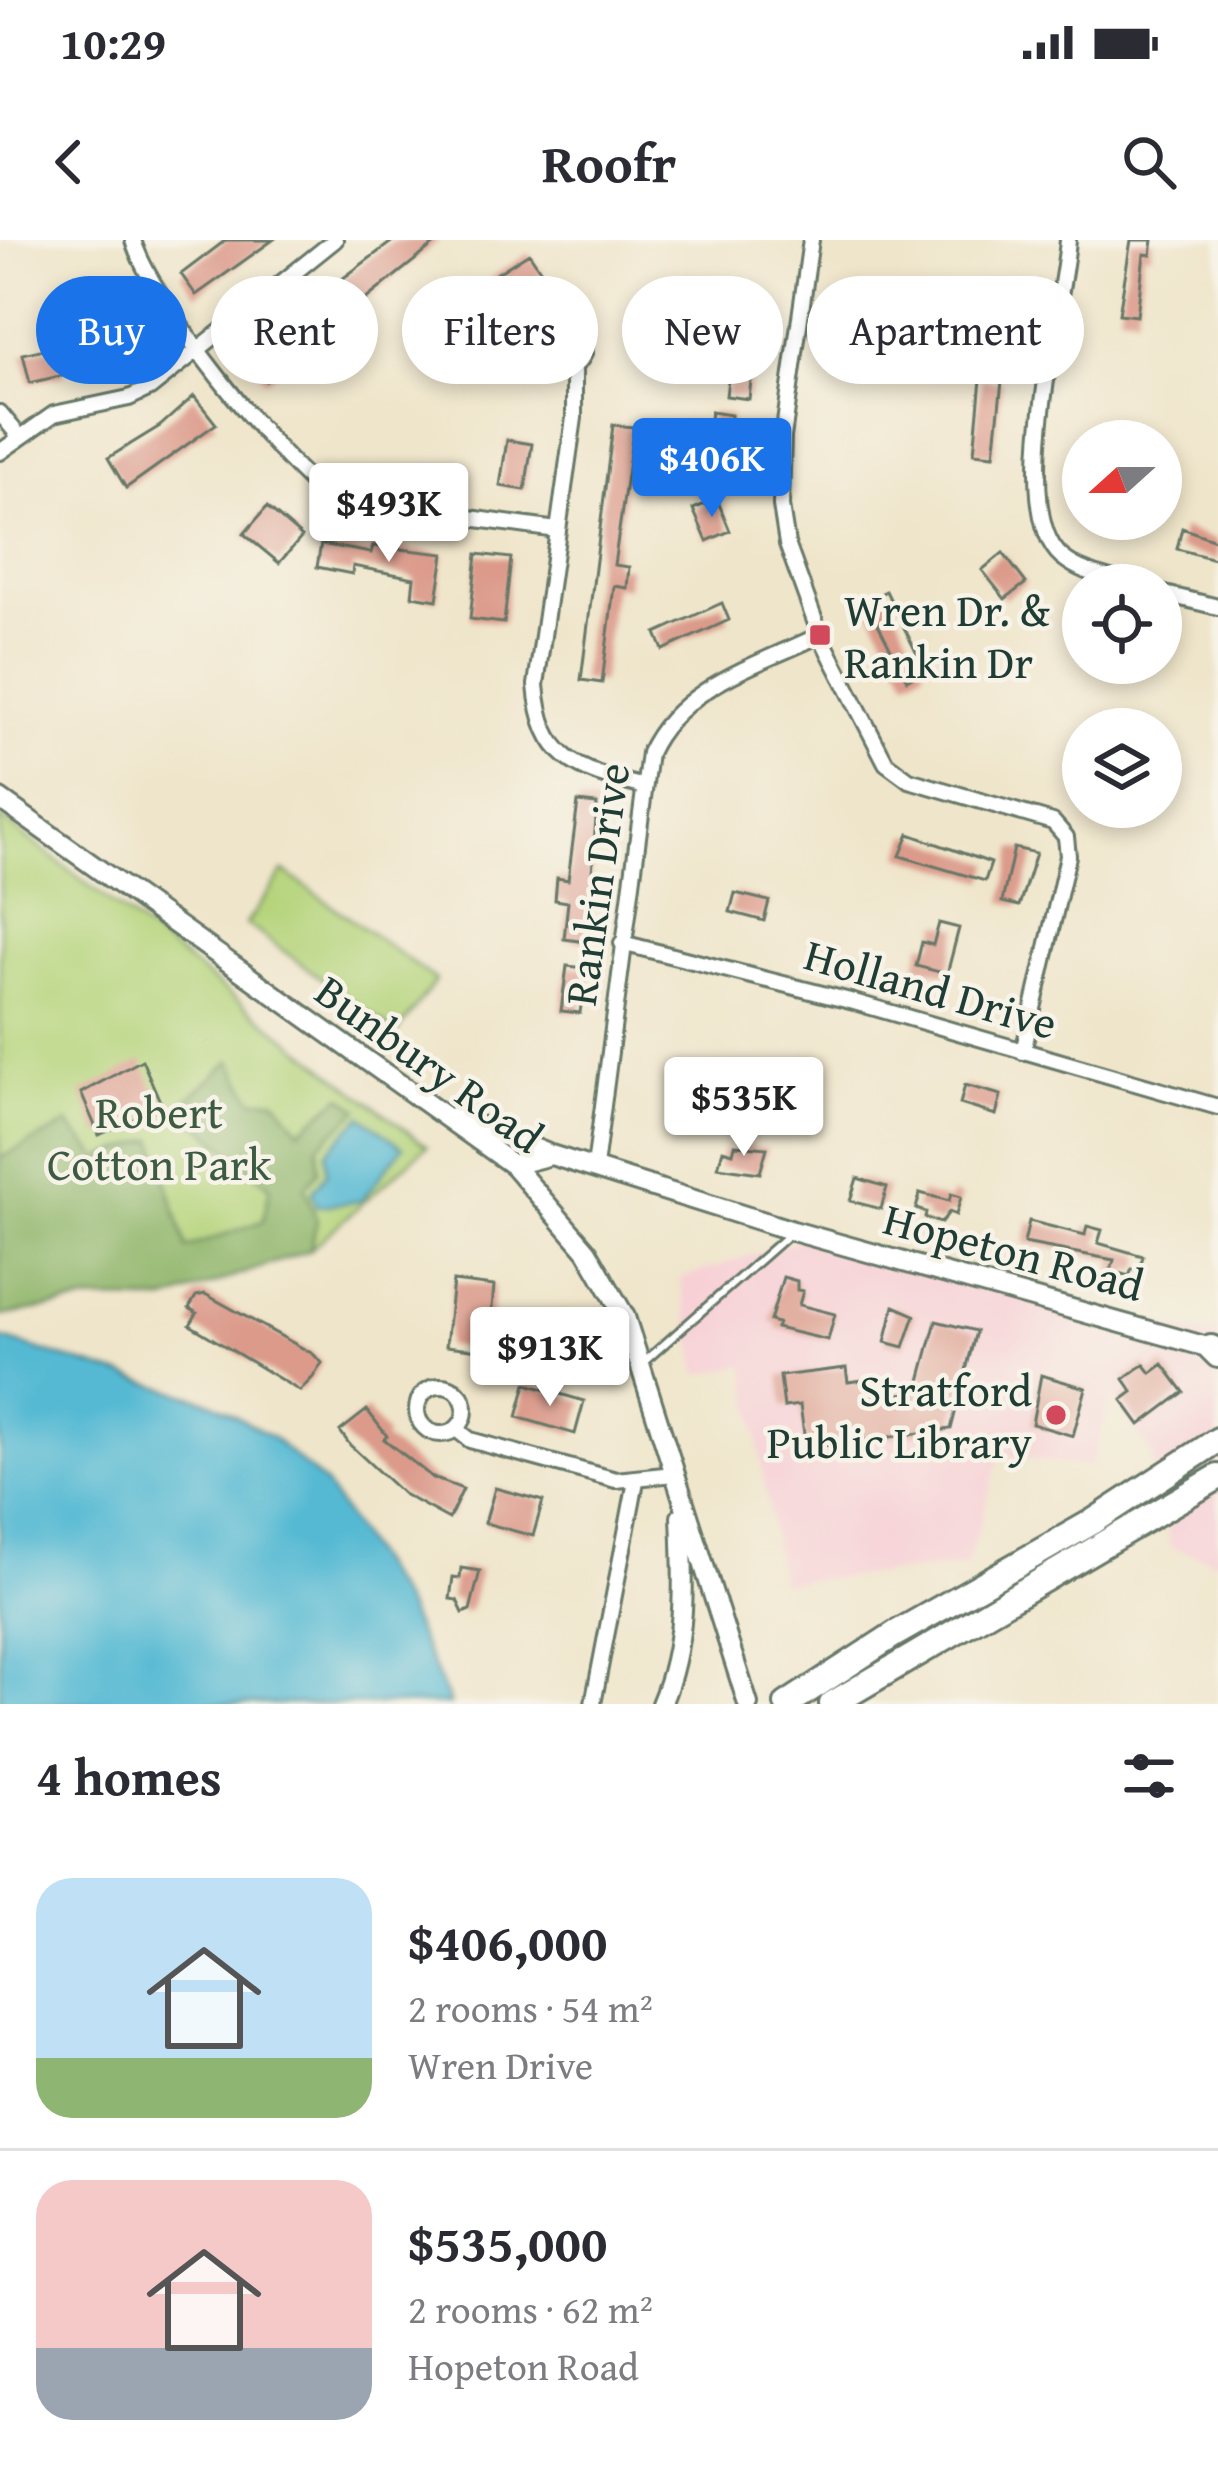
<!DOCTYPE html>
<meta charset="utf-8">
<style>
:root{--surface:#fff;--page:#f2f2f3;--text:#2b2b33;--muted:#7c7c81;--line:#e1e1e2;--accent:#1a73e8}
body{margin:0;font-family:"Gentium Book Plus",serif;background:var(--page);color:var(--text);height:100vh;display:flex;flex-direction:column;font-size:45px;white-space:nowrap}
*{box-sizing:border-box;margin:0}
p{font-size:39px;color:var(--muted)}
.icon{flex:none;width:66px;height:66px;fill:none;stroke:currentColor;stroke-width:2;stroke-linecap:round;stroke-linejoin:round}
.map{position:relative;height:1464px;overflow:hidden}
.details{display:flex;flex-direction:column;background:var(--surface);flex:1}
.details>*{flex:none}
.guide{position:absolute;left:36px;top:36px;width:1146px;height:108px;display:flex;gap:24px}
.needle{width:78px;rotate:249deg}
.fabs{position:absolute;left:1062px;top:180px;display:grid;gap:24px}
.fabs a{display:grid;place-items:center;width:120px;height:120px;border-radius:50%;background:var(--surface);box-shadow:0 6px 18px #0003;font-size:60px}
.price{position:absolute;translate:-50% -102px;padding:0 27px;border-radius:12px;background:#fff;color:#222;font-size:39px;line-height:78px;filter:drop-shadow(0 3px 6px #0008)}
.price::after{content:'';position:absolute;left:50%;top:72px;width:36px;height:27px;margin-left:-18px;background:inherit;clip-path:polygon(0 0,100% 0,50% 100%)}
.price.on{background:var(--accent);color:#fff}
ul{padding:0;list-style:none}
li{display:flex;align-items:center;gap:36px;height:300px;padding:0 36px}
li+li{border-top:3px solid var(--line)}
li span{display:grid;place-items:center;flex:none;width:336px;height:240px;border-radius:36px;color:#555}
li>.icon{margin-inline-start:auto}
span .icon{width:144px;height:144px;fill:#fffc;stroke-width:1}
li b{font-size:51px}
h2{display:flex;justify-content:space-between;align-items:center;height:144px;padding:0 36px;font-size:51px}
.chip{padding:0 42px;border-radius:54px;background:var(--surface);box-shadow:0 6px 18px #0003;font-size:42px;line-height:108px}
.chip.on{background:var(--accent);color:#fff}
.status{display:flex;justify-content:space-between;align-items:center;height:84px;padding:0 60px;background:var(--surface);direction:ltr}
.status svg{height:33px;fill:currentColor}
header{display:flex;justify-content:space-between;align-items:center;height:156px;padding:0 36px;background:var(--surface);font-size:54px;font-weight:600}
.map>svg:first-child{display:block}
</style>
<div class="status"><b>10:29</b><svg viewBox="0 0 49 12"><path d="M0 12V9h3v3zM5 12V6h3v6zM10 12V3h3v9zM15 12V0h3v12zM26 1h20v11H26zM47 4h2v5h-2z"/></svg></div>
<header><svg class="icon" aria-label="back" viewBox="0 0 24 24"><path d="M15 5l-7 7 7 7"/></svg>Roofr<svg class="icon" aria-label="search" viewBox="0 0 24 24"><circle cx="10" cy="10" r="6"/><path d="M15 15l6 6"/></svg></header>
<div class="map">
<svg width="1218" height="1464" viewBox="0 0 1218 1464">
<rect width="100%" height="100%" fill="#f7f3e8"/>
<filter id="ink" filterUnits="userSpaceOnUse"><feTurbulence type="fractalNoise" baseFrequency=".00833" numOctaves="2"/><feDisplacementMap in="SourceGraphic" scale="24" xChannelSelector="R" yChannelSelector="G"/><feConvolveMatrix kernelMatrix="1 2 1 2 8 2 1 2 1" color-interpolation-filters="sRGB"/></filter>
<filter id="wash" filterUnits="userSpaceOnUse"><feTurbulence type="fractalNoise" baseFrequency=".004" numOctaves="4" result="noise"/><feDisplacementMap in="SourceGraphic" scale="48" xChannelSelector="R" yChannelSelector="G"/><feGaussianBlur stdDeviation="2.7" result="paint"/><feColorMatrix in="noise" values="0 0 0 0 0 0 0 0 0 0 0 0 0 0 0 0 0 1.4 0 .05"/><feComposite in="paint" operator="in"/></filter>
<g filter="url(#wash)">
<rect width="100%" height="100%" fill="#efe5ca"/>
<!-- built -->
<path fill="#f7cfd5" d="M806 998 1006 1050 1212 1096 1218 1088V1322L1170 1307 1151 1213 1112 1156 1090 1227 1001 1214 967 1326 781 1343 745 1125 699 1135 680 1038Z"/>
<!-- green -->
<path fill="#b5d47b" stroke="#6a8858" stroke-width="3" d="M0 577 427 906 310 1010 166 1061 94 1060 0 1076Z
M284 631 436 740 397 793 246 684Z"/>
<!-- forest -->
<path fill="#90b66b" stroke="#587a50" stroke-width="3" d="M231 821 253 860 275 859 300 890 342 856 359 869 318 906 319 931 305 947 317 981 310 1010 166 1061 94 1060 0 1076V918L68 884 99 918 154 899 187 1008 263 981 270 947 179 867Z"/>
<!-- water -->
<path fill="#55b9d3" stroke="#3a7b84" stroke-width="3" d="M362 876 403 907 361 961 317 966 312 952 327 933 326 912Z
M0 1098 214 1163 273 1198 325 1244 406 1368 450 1464H0Z"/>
<g id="blocks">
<!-- building -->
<path fill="#db9a8a" d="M226 0H273L196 55 181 34Z
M394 0H440L341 79 322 54Z
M1131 0H1153L1151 15 1144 14 1137 76 1119 74Z
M529 13 543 34 504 60 490 38Z
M737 62 759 66 749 159 726 156Z
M303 74 322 98 266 141 247 116Z
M467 74 494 78 488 122 461 118Z
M125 83 141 104 103 132 88 111Z
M57 106 64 135 30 143 23 114Z
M981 139 1002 141 994 215 974 213Z
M194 156 216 184 126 248 108 218 160 186Z
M711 172 731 175 729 220 713 218 716 193 708 192Z
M613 185 634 187 614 325 629 327 627 348 614 346 602 443 581 440Z
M507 200 532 204 525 250 500 246Z
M717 259 730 291 707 301 693 269Z
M267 267 302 297 279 323 244 294Z
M1182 288 1218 301V320L1177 309Z
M321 304 371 313 373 306 444 314 437 360 412 356 414 338 353 326 352 334 317 327Z
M1003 313 1026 343 1005 359 982 330Z
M477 314 511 318 504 383 470 379Z
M886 351 925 430 907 440 866 361Z
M722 363 729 380 663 410 656 393Z
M578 562 597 564 587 702 564 699 568 662 555 660 557 638 568 640Z
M909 594 991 623 985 641 900 616Z
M1014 608 1036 613 1019 666 1002 662Z
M735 653 769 661 764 681 730 672Z
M939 683 959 688 947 734 916 726 922 702 933 705Z
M567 726 586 728 580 773 561 771Z
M142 820 162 866 99 895 81 853Z
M965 845 1001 855 996 875 960 864Z
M735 905 767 908 760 933 718 927 723 910 733 913Z
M857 938 887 947 881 969 850 961Z
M920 953 949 961 951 954 961 957 956 975 949 972 941 983 925 978 926 972 916 969Z
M1029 981 1085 995 1087 986 1102 990 1098 1003 1143 1016 1139 1031 1132 1029 1129 1036 1111 1031 1114 1020 1024 1003Z
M783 1037 797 1041V1050L803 1051 799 1065 835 1074 828 1100 776 1088 778 1083 770 1081Z
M453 1041 494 1046 488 1111 446 1106Z
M205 1054 313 1114 322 1123 313 1137 300 1151 190 1085 197 1073 189 1068 196 1056Z
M894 1066 915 1075 904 1107 885 1102Z
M936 1081 976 1091 951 1189 806 1208 800 1165 784 1167 780 1136 846 1128 848 1142 871 1139 872 1148 889 1146 891 1155 917 1152Z
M1144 1124 1151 1133 1163 1124 1184 1152 1140 1185 1122 1160 1133 1152 1124 1139Z
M1041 1135 1086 1148 1073 1196 1032 1184Z
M526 1144 584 1161 575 1194 517 1177Z
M367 1170 387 1196 384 1199 433 1238 463 1249 449 1279 403 1254 350 1205 340 1191Z
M495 1248 543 1261 533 1296 485 1283Z
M461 1328 480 1331 470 1370 463 1373 457 1360 450 1359 453 1337 460 1338Z"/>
</g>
</g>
<g filter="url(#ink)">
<use href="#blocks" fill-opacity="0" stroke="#687868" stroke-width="3"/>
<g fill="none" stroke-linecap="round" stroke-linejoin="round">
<!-- lane casing -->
<g stroke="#687868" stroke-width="12">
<path id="lane" d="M644 1122 787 996"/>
</g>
<!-- street casing -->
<g stroke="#687868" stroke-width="20">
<path id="street" d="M133 0C151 62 279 221 332 259L557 290
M811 0 783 197 781 266 787 304 820 395 886 523 909 540 1053 582 1066 597 1068 616 1023 812
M1068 0C1063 69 1007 270 1062 317 1081 333 1108 338 1131 345
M539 106a23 23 0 1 1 46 0a23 23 0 1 1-46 0Z
M574 125V178L536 445C542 518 575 530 641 546
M0 173 19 196
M0 212 54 174 129 158 150 148 335 0
M1161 353 1218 367
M622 703 854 762 1218 867
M595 927 649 513C679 447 758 425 820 395
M417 1170a24 24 0 1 1 48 0a24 24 0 1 1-48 0Z
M456 1189 470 1200 616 1240 674 1234
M593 1464 636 1241"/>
</g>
<!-- secondary casing -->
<g stroke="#687868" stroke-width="24">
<path id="secondary" d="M0 559 513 925 587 1011 625 1077 748 1464
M455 876 546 913
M513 925 551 915 793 991 1218 1110
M661 1464C687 1404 684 1341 681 1277"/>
</g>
<!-- highway casing -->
<g stroke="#687868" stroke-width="30">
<path id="highway" d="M1211 1108 1218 1115
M787 1464 895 1394 1094 1281 1218 1200
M832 1464 1218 1237"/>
</g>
<!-- lane -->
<use href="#lane" stroke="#fff" stroke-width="6"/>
<!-- street -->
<use href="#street" stroke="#fff" stroke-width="14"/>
<!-- secondary -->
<use href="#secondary" stroke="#fff" stroke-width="18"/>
<!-- highway -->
<use href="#highway" stroke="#fff" stroke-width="24"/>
</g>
</g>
<!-- markers -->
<g fill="#d1495b" stroke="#f7f3e8" stroke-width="4.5">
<rect x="808" y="383" width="24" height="24" rx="6"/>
<circle cx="1056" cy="1175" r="12"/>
</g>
<g text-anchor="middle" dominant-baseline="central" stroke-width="9" stroke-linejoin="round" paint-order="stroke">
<!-- poi labels -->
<g font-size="45" fill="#1f3d34" stroke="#f7f3e8" text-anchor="start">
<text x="844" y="369">Wren Dr. &amp;<tspan x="844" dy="52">Rankin Dr</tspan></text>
<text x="1032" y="1149" text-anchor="end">Stratford<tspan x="1032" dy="52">Public Library</tspan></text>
</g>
<!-- street labels -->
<g font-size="45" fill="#1f3d34" stroke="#f7f3e8">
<text transform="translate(596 644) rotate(-82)">Rankin Drive</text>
<text transform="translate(931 748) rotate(16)">Holland Drive</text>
<text transform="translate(430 823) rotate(36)">Bunbury Road</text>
<text transform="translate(1014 1011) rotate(15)">Hopeton Road</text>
</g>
<!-- park labels -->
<g font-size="45" fill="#3d5b42" stroke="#f7f3e8">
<text x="159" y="871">Robert<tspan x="159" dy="52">Cotton Park</tspan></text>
</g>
</g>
</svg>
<div class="fabs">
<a><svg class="needle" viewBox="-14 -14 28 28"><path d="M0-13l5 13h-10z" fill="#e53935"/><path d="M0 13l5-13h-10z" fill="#7c7c81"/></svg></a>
<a><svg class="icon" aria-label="locate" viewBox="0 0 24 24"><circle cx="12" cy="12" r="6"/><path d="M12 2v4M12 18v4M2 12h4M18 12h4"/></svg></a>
<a><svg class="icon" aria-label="layers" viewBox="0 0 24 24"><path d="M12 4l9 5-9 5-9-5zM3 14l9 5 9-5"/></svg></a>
</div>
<b class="price on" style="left:712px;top:280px">$406K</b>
<b class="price" style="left:389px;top:325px">$493K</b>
<b class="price" style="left:744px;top:919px">$535K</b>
<b class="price" style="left:550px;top:1169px">$913K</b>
<div class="guide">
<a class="chip on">Buy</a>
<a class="chip">Rent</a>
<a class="chip">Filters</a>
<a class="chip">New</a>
<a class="chip">Apartment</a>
</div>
</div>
<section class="details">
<h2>4 homes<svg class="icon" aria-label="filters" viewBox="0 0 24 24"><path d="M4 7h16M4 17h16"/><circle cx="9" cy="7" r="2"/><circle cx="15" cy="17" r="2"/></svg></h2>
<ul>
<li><span style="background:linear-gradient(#bfe0f5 75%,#8fb573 0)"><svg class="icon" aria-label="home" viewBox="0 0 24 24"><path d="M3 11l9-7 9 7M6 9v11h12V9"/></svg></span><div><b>$406,000</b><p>2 rooms · 54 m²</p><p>Wren Drive</p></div></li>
<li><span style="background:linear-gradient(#f6c9c9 70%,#9aa5b1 0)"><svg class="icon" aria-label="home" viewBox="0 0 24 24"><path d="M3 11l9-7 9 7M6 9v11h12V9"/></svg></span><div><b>$535,000</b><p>2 rooms · 62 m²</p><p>Hopeton Road</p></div></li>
</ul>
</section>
